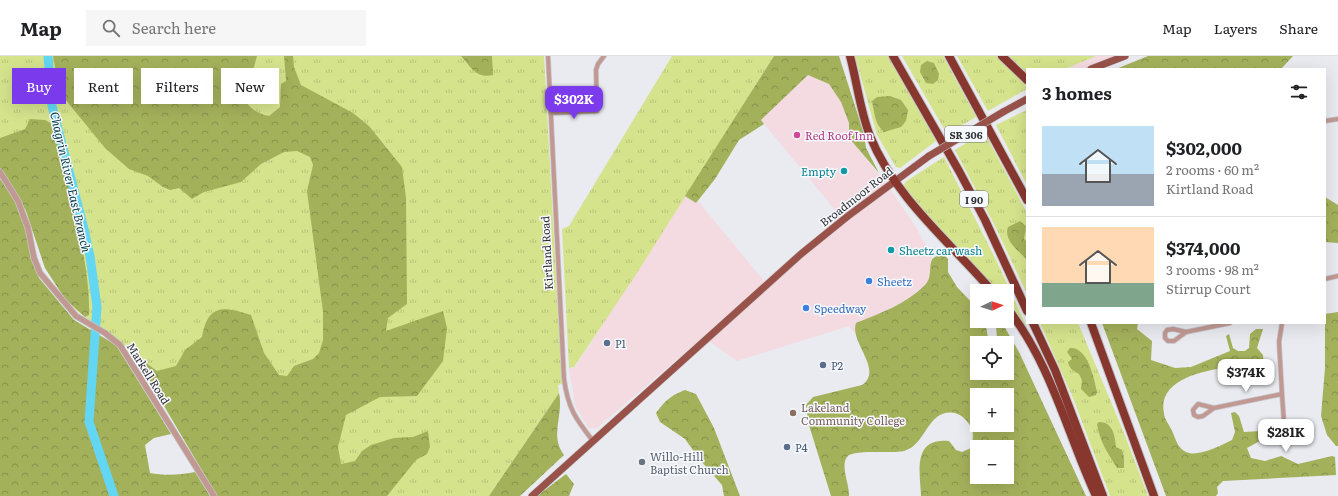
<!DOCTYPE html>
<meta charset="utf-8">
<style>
:root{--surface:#fff;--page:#f6f6f6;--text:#202124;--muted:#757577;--line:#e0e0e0;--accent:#7c3aed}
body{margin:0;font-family:Literata,serif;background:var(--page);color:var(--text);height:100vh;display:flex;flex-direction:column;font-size:15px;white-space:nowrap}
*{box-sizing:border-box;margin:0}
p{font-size:13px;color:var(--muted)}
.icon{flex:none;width:22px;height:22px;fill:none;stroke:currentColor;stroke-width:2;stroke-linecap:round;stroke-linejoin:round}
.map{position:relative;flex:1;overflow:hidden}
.panel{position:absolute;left:1026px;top:12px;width:300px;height:256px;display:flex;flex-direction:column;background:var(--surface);border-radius:0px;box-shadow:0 4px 16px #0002}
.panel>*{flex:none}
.hud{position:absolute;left:12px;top:12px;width:380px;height:36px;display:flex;gap:8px}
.needle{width:26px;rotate:86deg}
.buttons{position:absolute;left:970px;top:228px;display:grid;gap:8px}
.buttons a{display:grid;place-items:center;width:44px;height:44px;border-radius:0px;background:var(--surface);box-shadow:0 4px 16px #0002;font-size:20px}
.price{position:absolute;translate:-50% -34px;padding:0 9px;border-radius:8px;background:#fff;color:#222;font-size:13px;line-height:26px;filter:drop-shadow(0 1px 2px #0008)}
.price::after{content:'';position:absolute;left:50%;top:24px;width:12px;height:9px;margin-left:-6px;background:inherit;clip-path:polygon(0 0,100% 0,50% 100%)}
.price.current{background:var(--accent);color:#fff}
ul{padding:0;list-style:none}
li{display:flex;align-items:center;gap:12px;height:100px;padding:0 16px}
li+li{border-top:1px solid var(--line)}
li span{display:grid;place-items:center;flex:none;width:112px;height:80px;border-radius:0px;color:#555}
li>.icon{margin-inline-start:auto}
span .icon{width:48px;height:48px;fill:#fffc;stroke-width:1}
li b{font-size:17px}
h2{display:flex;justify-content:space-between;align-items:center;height:48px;padding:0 16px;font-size:17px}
.tag{padding:0 14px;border-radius:0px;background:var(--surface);box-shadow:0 4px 16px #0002;font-size:14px;line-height:36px}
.tag.current{background:var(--accent);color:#fff}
header{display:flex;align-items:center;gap:24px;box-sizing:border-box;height:56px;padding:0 20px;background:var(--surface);border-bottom:1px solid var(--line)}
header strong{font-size:19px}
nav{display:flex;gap:22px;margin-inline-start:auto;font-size:14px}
.search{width:280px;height:36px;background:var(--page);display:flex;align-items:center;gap:10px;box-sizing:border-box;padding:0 14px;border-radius:0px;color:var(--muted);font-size:15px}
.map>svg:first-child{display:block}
</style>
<header>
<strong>Map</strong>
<div class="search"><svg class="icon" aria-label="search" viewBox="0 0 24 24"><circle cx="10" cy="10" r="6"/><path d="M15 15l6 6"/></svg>Search here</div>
<nav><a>Map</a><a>Layers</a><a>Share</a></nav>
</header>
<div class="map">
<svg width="1338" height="440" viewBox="0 0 1338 440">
<defs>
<pattern id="grass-tufts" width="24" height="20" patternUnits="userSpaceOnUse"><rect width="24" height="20" fill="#d5e38d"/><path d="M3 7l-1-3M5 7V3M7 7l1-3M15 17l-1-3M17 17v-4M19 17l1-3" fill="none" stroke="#b7c37a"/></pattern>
<pattern id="forest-crowns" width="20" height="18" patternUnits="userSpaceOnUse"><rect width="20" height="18" fill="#a4b15b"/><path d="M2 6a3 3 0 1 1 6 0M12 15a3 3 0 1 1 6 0" fill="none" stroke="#86914c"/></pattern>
</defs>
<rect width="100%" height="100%" fill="#e9ebf0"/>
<!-- commercial -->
<path fill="#f4dae1" d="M1033 0H1123L1085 13H1035Z
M808 19 829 28 841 46 849 67V82L886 127 915 170 933 201 930 205V221L926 228 907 244 855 271V276H853L849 270 737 305 703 281 597 372H588L575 349 569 312 575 311 685 140 696 147 698 145 764 225 840 160 761 64Z"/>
<!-- grass -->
<path fill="url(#grass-tufts)" d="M0 0H544L562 328 558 329 559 337 489 440H234L165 321 76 254 45 212 26 155 8 123 0 113Z
M672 0H774L637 217 574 311 569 312 562 173 569 170Z
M855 0H888L936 85 900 112 896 111 877 79Z
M902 0H943L976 61 947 78Z
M957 0H996L1026 29 1027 33 988 55Z
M1009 0H1096L1065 13H1027V17Z
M1027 54V129L996 69Z
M984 76 1027 157V238L995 170 955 94Z
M944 101 997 206 1030 278 1028 279 1007 249V235H995L921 155 904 131 905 126Z
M1040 267H1078L1124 377 1148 440H1110L1073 342Z"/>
<!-- forest -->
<path fill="url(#forest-crowns)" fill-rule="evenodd" d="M53 0H257L252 18 239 34C247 48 252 57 269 60L280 51 281 28 286 25 284 0H293L294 11 301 29 353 57 369 70 402 111 406 142 407 248 388 262 386 275 443 255 447 272 443 305 417 340 380 341 346 359 338 391 341 408 355 405 362 395 371 389 394 382 413 381 428 375 430 391 427 398 416 404 387 440H217L157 338 136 299 157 315 176 310 185 294 202 281C208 248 223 250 251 259L264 297 279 319 287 320 294 310 313 303 319 297 323 284V256L307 135 313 109 310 101 297 95 284 96 261 108 241 126 204 136 192 143 179 132 170 134 163 131 148 120 129 113 105 92 60 37Z
M461 0H492L493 19C476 23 471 11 461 0Z
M774 0H839L864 78 866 92 879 117 849 82V67L841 46 829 28 808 19 761 64 764 68 739 84 715 123 696 147 685 140Z
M1148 0H1293L1281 13H1116Z
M927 5 934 7 939 18 938 24 933 28 926 27 920 16 921 9Z
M890 40 901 44 908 54 906 65 901 71 884 76C875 69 874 55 872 45L877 41Z
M30 63 45 64 51 67C65 98 70 133 77 165 83 196 90 227 89 259L85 261 65 243 45 212 26 155 8 123 0 113V82L25 73Z
M0 123 12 139 26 173 30 196 39 222 74 264 116 289 171 378 154 382 145 389 150 417C165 420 180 419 195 416L210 440H0Z
M1325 141 1338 149V187L1325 186Z
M1020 165 1026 170 1024 183 1027 186V204C1019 195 1003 184 1008 171Z
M937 200H945L948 203V216L957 231 977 252V265H985L989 287H977V317H1007V287H1000L997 282 996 271 1001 268 1004 270 1019 296 1086 440H921C920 416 912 381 949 385L956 394 962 396 971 392C973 385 974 377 971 371 967 364 962 359 955 357 927 352 927 389 904 395 892 398 853 393 847 401 840 410 850 430 849 440H831L808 366 806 349 813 341 862 329C884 314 849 286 856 267 881 257 906 248 925 229 935 219 925 204 937 200ZM977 339H1007V369H977ZM977 391H1007V421H977Z
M1338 256V390H1336L1327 379 1321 360 1325 312V258Z
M1102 267H1138L1137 273 1152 285 1151 304 1175 312 1191 311 1230 295 1226 280 1229 278 1233 292 1238 295H1245L1249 292 1250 278 1256 273H1263L1257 292 1263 299 1264 312C1251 312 1237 310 1224 312 1201 315 1157 325 1164 357 1164 362 1168 367 1170 371 1176 381 1176 393 1189 397 1200 400 1222 389 1232 384L1235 376 1231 357 1235 356 1239 360 1244 376 1261 375 1273 370 1271 379 1247 392 1251 402 1265 405 1281 400 1298 408 1332 400 1335 401 1336 419 1223 425 1217 431 1218 437 1216 440H1166Z
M1070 292C1088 291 1094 322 1097 336L1096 339 1089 341 1081 333 1082 324 1079 318C1073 314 1070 314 1068 306L1072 303 1067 296Z
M685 334 696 338 714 372 740 440H724L722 429 701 405 685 383 660 366 656 357C666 344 670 340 685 334Z
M559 337C564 360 549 379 564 399L520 440H489Z
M1099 366C1113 366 1115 380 1116 391L1122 394 1124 401V412H1117C1108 397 1100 387 1097 368Z
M566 418 574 428 569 440H537Z"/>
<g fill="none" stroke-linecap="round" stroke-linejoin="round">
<!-- river -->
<path stroke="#63d6f4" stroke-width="9" d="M48 0 52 50 83 169 90 200 97 251 89 366 114 440"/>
<!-- minor casing -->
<g stroke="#c4c6ca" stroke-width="5.5">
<path id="minor" d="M548 0 564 323C568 352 575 362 593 385
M551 57 597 55 596 14 598 8 604 0
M1325 65 1338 63
M1325 223 1338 220
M1282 267 1279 286 1282 338 1284 367 1291 382 1290 387 1286 389 1281 387 1278 382 1284 367
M1173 273 1186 276 1174 285H1168L1165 282V277L1167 274Z
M1186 276 1230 267
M1198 348 1214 352 1203 360 1198 361 1194 359 1193 354Z
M1214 352 1282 338"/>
</g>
<!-- tertiary casing -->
<g stroke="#c4c6ca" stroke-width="7">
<path id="tertiary" d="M0 116 18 145 28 172 34 202 40 217 76 260 105 277 120 289 214 440"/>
</g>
<!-- primary casing -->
<g stroke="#c4c6ca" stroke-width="8">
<path id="primary" d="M1091 13 1125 0
M1003 56 1027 43
M532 440 801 198 848 160 929 100"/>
</g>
<!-- motorway casing -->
<g stroke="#c4c6ca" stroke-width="10">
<path id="motorway" d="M850 0C857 26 860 55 870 80 895 142 950 186 992 235
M893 0 959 115 985 164 1027 255
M949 0 1027 144
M1002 0 1027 24
M1007 252C1051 307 1067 377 1096 440
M1033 267 1055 314 1103 440
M1091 267 1154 440"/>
</g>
<!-- minor -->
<use href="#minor" stroke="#c29992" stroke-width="4"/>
<!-- tertiary -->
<use href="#tertiary" stroke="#c29992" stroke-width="5.5"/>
<!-- primary -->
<use href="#primary" stroke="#985249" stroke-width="7"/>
<!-- motorway -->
<use href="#motorway" stroke="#87372e" stroke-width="8"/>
<!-- primary-bridge casing -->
<g stroke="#c4c6ca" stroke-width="8" stroke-linecap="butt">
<path id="primary-bridge" d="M929 100 1003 56"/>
</g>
<!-- primary-bridge -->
<use href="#primary-bridge" stroke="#985249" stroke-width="7"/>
</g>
<!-- markers -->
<circle fill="#d1479c" stroke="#f6f9fe" stroke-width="1.5" cx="797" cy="79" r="4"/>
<g fill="#0f9aa8" stroke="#f6f9fe" stroke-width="1.5">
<circle cx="844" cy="115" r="4"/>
<circle cx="891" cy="194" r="4"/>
</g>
<g fill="#3f7fe0" stroke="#f6f9fe" stroke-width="1.5">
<circle cx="869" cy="225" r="4"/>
<circle cx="806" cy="252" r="4"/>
</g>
<g fill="#5c6f8a" stroke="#f6f9fe" stroke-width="1.5">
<circle cx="607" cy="287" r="4"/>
<circle cx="823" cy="309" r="4"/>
<circle cx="787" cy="391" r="4"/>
</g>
<circle fill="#8d6e63" stroke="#f6f9fe" stroke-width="1.5" cx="793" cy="357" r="4"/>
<circle fill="#6b7280" stroke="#f6f9fe" stroke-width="1.5" cx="642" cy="406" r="4"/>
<g text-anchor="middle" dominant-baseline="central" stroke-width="3" stroke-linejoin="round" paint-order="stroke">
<!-- shield labels -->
<g fill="#f6f9fe" stroke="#6b6d70" stroke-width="1">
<rect x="945" y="70" width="42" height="16" rx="3"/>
<rect x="960" y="135" width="28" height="16" rx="3"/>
</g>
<g font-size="10" font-weight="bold" fill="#303133">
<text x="966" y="78">SR 306</text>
<text x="974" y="143">I 90</text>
</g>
<!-- hotel labels -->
<g font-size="11" fill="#b23c85" stroke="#f6f9fe" text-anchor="start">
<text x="805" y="79">Red Roof Inn</text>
</g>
<!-- culture labels -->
<g font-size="11" fill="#0d838f" stroke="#f6f9fe" text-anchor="end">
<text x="836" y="115">Empty</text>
<text x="899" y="194" text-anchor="start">Sheetz car wash</text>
</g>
<!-- street labels -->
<g font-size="11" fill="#303133" stroke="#f6f9fe">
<text transform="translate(856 140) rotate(-38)">Broadmoor Road</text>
<text transform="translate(546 197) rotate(-93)">Kirtland Road</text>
<text transform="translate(149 317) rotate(58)">Markell Road</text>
</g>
<!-- shop labels -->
<g font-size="11" fill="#366cbe" stroke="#f6f9fe" text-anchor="start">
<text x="877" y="225">Sheetz</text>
<text x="814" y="252">Speedway</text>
</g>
<!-- service labels -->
<g font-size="11" fill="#4e5e75" stroke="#f6f9fe" text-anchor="start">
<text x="615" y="287">P1</text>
<text x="831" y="309">P2</text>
<text x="795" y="391">P4</text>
</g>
<!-- education labels -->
<g font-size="11" fill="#785e54" stroke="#f6f9fe" text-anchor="start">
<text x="801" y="351">Lakeland<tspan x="801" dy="13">Community College</tspan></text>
</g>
<!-- worship labels -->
<g font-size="11" fill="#5b616d" stroke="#f6f9fe" text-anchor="start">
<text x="650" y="400">Willo-Hill<tspan x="650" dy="13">Baptist Church</tspan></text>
</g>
<!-- water labels -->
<g font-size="12" font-style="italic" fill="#0a404d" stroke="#f6f9fe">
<text transform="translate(71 126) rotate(77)">Chagrin River East Branch</text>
</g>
</g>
</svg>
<div class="buttons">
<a><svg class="needle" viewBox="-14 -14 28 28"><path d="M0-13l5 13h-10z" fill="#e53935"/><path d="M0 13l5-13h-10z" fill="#757577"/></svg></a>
<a><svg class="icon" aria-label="locate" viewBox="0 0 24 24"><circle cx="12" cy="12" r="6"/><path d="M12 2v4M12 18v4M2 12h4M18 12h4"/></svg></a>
<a>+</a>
<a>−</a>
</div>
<b class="price current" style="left:574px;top:64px">$302K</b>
<b class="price" style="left:1246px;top:337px">$374K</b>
<b class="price" style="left:1286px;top:397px">$281K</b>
<div class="hud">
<a class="tag current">Buy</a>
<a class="tag">Rent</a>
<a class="tag">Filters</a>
<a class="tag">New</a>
</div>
<section class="panel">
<h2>3 homes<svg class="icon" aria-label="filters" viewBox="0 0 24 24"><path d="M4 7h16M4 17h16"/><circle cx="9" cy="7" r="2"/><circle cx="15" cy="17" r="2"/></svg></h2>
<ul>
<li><span style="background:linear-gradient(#bfe0f5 60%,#9aa5b1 0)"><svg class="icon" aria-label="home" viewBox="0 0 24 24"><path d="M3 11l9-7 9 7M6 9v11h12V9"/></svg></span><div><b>$302,000</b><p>2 rooms · 60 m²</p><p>Kirtland Road</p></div></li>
<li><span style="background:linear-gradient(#ffd9b3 70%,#7fa58c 0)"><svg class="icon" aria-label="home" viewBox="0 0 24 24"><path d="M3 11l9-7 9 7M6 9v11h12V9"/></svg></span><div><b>$374,000</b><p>3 rooms · 98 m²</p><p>Stirrup Court</p></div></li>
</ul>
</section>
</div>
